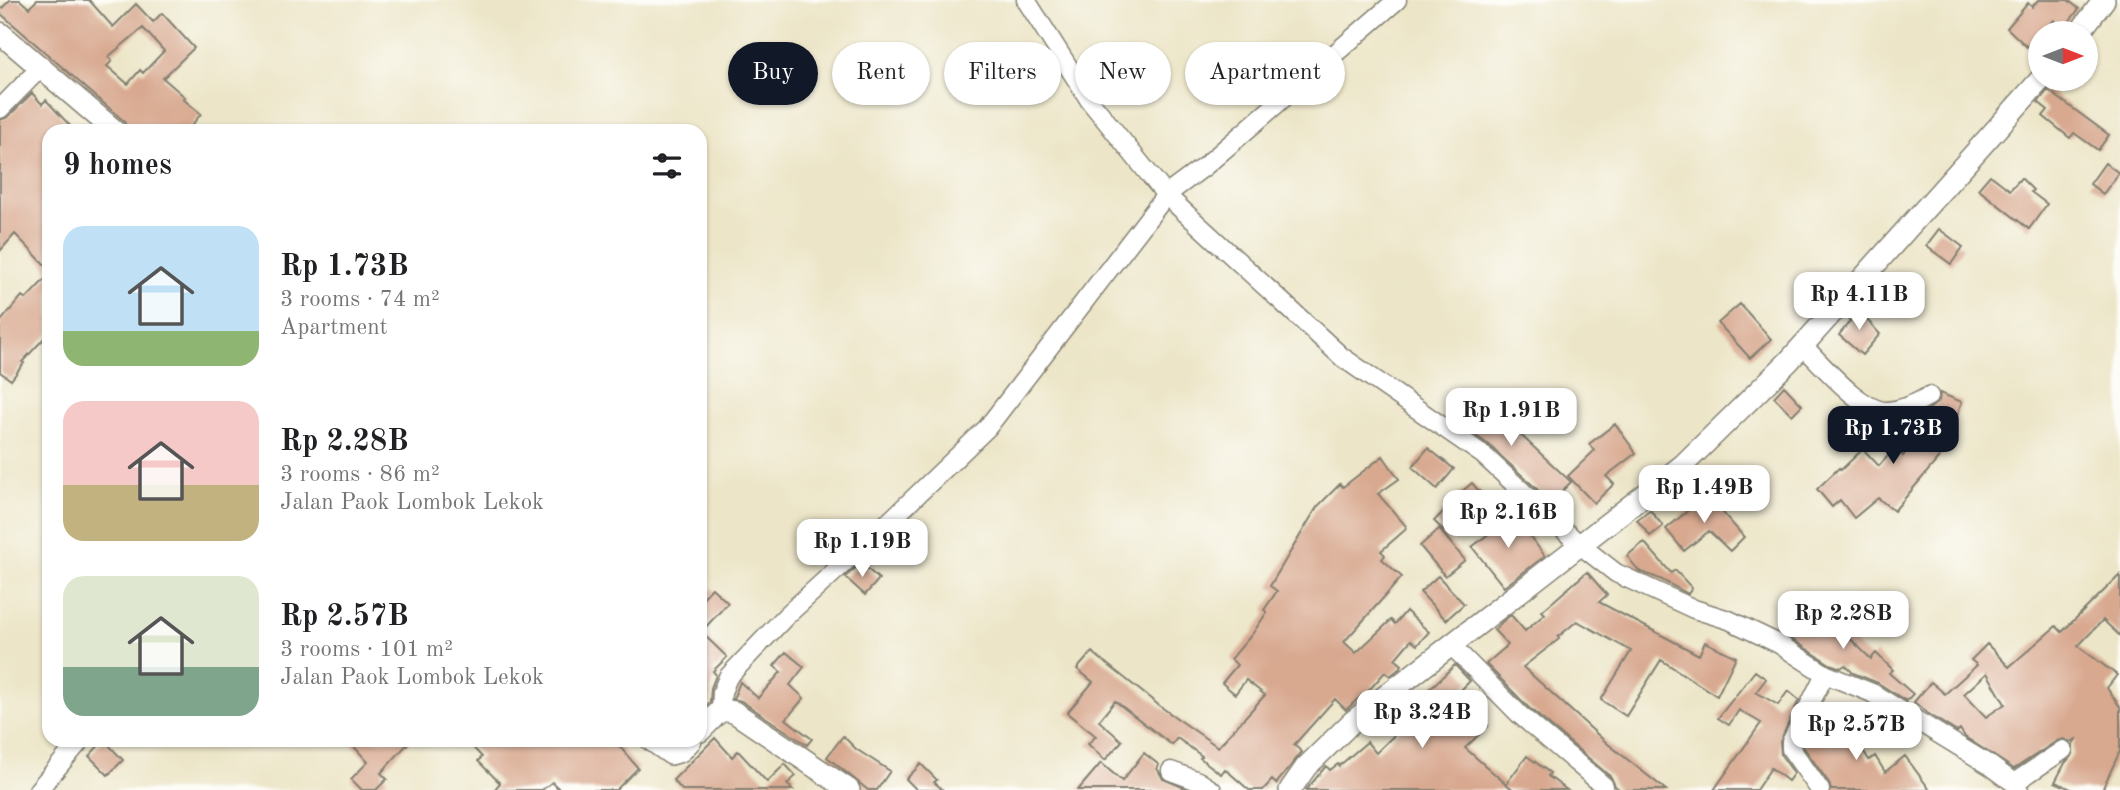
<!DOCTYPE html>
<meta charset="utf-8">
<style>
:root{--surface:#fff;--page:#f6f6f6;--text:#202124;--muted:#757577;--accent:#111827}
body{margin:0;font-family:"Old Standard TT",serif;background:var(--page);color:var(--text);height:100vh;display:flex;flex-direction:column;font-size:26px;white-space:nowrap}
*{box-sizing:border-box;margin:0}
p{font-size:23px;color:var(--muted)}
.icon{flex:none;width:38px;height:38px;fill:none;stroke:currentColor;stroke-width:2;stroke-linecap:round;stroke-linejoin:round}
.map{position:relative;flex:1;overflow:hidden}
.side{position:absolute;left:42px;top:124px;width:665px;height:623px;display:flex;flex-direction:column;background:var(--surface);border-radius:21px;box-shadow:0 2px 5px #0004}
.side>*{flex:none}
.banner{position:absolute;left:728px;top:42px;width:665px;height:63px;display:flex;gap:14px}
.needle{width:46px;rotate:90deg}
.tools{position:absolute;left:2028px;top:21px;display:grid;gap:14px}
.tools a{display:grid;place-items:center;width:70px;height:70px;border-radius:50%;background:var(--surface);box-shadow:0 2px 5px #0004;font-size:35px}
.price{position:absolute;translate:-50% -60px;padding:0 16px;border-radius:14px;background:#fff;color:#222;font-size:23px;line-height:46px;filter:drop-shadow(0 2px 4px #0008)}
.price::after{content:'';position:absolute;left:50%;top:42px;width:21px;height:16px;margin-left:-10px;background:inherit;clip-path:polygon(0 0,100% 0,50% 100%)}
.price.current{background:var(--accent);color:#fff}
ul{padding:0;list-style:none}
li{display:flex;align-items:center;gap:21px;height:175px;padding:0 21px}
li span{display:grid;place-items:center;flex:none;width:196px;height:140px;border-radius:21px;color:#555}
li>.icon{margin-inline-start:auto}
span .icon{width:84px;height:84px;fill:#fffc;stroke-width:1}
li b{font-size:30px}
h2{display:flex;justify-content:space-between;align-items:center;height:84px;padding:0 21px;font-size:30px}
.pill{padding:0 24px;border-radius:32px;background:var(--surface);box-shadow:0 2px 5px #0004;font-size:24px;line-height:63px}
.pill.current{background:var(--accent);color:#fff}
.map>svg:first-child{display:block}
</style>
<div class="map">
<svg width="2120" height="790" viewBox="0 0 2120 790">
<rect width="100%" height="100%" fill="#fdfcf7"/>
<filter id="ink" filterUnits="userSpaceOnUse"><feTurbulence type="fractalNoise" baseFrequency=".0143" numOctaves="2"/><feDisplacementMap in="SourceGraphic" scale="14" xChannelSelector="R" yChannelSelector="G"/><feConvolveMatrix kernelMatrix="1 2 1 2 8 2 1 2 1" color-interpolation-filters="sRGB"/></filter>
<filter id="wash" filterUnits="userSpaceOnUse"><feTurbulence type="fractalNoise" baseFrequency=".00686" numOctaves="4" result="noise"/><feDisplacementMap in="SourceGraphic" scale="28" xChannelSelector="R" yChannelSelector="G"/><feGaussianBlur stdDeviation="1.57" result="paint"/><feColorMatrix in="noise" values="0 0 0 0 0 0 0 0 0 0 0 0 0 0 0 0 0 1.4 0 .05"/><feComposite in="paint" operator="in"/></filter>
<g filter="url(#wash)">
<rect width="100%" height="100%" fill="#ece5c7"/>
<g id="blocks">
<!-- building -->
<path fill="#d8a88f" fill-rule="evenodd" d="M10 0H20L29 8 37 0H89L113 27 136 4 153 22 162 13 194 48 163 78 185 97 183 99 201 114 187 131H128L124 121 0 13V10ZM143 28 164 51 143 73 140 70 128 84 107 66 112 61 108 57Z
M2038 0H2068L2079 9 2064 28 2054 20 2027 47 2007 28 2028 3 2032 7Z
M2048 90 2109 135 2098 150 2074 133 2070 138 2043 116 2048 110 2038 102Z
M32 93 42 104 46 100 75 131H49V269L15 234 0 251V120L8 117Z
M2105 163 2119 173 2103 194 2090 184Z
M1990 175 2010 190 2021 178 2033 190 2031 192 2047 204 2029 229 1978 189Z
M1939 229 1963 247 1951 264 1926 246Z
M49 275V333L22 362 24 363 11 380 0 372V322L22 296 26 299Z
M1740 304 1771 339 1750 358 1718 323Z
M1855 307 1880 334 1862 355 1839 335 1850 321 1846 317Z
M1784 386 1802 405 1792 415 1774 397Z
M1940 393 1962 402 1946 444 1949 446 1894 511 1878 498 1854 518 1840 500 1832 507 1817 489 1839 468 1841 470 1863 449 1879 466 1895 448 1903 456 1931 423 1925 421 1929 409 1939 401Z
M1465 395 1493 418 1496 414 1511 426 1571 482 1551 502 1490 446 1448 415Z
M1615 424 1636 453 1606 476 1614 484 1594 503 1568 476 1594 451 1589 444Z
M1428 448 1454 469 1437 489 1412 467Z
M1383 456 1399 479 1378 494 1406 526 1405 530 1381 551 1385 555 1382 559 1402 577 1344 642 1356 653 1391 620 1395 624 1406 611 1429 632 1417 645 1411 640 1395 659 1402 665 1399 669 1390 676 1385 672 1364 696 1362 695 1346 710 1335 699 1294 745 1302 752 1276 784 1272 780 1263 790H1249L1225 769 1221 774 1200 758 1202 756 1177 738 1172 745 1115 701 1099 721 1122 741 1105 760 1088 744 1096 736 1067 713 1093 682 1077 669 1092 652 1161 707 1218 747 1265 695 1246 680 1235 694 1222 683 1237 665 1231 659 1253 633 1267 612 1264 610 1277 591 1270 586 1317 507 1340 484 1343 487Z
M1472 483 1484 497 1468 511 1466 509 1444 531 1434 521 1453 502 1451 501Z
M1704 491 1744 537 1730 551 1709 531 1684 551 1666 529 1690 509 1687 506Z
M1650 510 1663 526 1650 536 1637 520Z
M1505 511 1520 527 1522 526 1545 556 1504 587 1472 547 1495 529 1490 524Z
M1439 529 1465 560 1445 576 1420 546Z
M1644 542 1671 573 1675 570 1692 588 1688 594 1660 579 1639 571 1627 556Z
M861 563 879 579 865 595 845 577Z
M1587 572 1607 595 1599 602 1699 655 1705 642 1736 657 1717 696 1661 660 1626 716 1601 700 1631 651 1577 621 1558 637 1559 639 1523 667 1608 744 1666 790H1620L1615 786 1611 777 1528 707 1486 664 1508 645 1494 630 1502 622 1511 615 1525 631 1545 614 1542 611Z
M2120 575V636L2103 620 2078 646 2117 675 2107 688 2120 707V751L2102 790H2073L2055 782 2065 763 2073 754V745L2076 739 2071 742 2063 739 2057 741 2014 769 1965 737 1960 729 1957 732 1927 713 1914 702 1931 682 1945 694 1977 665 1971 660 1987 644 2009 667 2056 626 2062 632ZM1987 673 2005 704 1986 717 1964 694Z
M1438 576 1464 604 1446 620 1420 592Z
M712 588 728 603 701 632 727 657 713 671 716 675 711 688 710 702 700 712V601Z
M1812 607 1823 616 1825 614 1871 659 1876 653 1893 670 1889 673 1913 694 1906 701 1878 683 1853 673 1845 665 1841 668 1830 664 1784 634 1791 627 1793 629Z
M786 652 804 667 790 685 804 698 786 719 812 739 807 745 741 701 733 699 740 682 758 698 781 672 774 666Z
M1455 665 1470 681 1457 694 1488 726 1465 748 1513 790H1306L1326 766 1330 770 1338 764 1339 766 1367 742 1376 753 1415 715 1409 708Z
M1755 671 1766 679 1756 692 1778 705 1788 691 1799 700 1780 742 1781 755 1794 773 1788 781 1771 768 1756 790H1714L1761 723 1739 710 1729 725 1718 718Z
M1832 714 1857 724 1853 734 1869 760 1875 756 1885 772 1905 756 1930 790H1831L1829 783 1802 745 1812 725 1824 733Z
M843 736 856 749 890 771 877 790H868L827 757Z
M715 738 732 757 738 751 767 782 785 764 796 776 787 784 793 790H682L673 780Z
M104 740 123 760 108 775 89 756Z
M348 740H411L381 773 387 779 376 790H362L351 779 368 762Z
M466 740H614L638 768 616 790H560L552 782 542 790H494L500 783 478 761 482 757Z
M1144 753 1159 765 1157 768 1163 779 1190 790H1078L1101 763 1122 781Z
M1527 756 1550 773 1548 776 1567 790H1514L1506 784Z
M921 764 937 780 934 782 943 790H917L906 779Z"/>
</g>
</g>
<g filter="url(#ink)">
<use href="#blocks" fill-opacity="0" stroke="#848072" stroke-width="2"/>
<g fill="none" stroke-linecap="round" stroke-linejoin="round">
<!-- minor casing -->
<g stroke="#848072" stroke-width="21">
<path id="minor" d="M1397 0 1205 166 1166 195 1342 357 1482 454 1580 545 1616 573 1694 609 1729 620 1779 644 1825 674 1872 693 1991 766 2014 783 2019 790
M0 109 41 67
M1803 346C1821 363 1862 413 1888 411 1902 410 1917 403 1929 396
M1452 646 1520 715 1604 786
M721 710 722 692 728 677 786 616 892 519 987 428 1166 195 1090 101 1026 0
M1171 771 1198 781 1212 790
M2014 783 2063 750
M38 790 81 740
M1820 790 1791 749V742L1825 674"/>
</g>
<!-- tertiary casing -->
<g stroke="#848072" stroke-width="24">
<path id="tertiary" d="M0 33 115 131
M2079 33 2104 0
M700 731 721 710 734 712 849 790
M651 740 671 754 681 751 691 740
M1290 790 1306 767 1352 722 1683 465 1788 362 2041 79"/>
</g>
<!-- minor -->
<use href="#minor" stroke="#fff" stroke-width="18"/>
<!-- tertiary -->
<use href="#tertiary" stroke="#fff" stroke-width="21"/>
</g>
</g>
</svg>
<div class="tools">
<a><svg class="needle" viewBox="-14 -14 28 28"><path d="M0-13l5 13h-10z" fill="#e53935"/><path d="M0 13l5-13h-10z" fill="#757577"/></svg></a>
</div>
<b class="price" style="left:1859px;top:332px">Rp 4.11B</b>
<b class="price" style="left:1511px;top:448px">Rp 1.91B</b>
<b class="price current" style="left:1893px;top:466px">Rp 1.73B</b>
<b class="price" style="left:1704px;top:525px">Rp 1.49B</b>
<b class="price" style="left:1508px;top:550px">Rp 2.16B</b>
<b class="price" style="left:862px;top:579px">Rp 1.19B</b>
<b class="price" style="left:1843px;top:651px">Rp 2.28B</b>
<b class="price" style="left:1422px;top:750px">Rp 3.24B</b>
<b class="price" style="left:1856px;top:762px">Rp 2.57B</b>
<div class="banner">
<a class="pill current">Buy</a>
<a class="pill">Rent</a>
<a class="pill">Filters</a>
<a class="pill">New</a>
<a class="pill">Apartment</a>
</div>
<section class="side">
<h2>9 homes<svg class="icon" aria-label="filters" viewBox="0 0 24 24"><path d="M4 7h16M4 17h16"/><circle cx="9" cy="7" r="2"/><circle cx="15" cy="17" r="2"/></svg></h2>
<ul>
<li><span style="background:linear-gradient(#bfe0f5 75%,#8fb573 0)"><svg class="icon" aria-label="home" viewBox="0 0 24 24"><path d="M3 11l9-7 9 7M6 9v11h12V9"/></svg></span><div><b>Rp 1.73B</b><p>3 rooms · 74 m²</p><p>Apartment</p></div></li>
<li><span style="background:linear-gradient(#f6c9c9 60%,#c2b280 0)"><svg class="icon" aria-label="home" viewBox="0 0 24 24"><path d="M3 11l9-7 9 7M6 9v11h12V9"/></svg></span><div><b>Rp 2.28B</b><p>3 rooms · 86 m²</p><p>Jalan Paok Lombok Lekok</p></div></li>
<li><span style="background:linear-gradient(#dfe7d0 65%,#7fa58c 0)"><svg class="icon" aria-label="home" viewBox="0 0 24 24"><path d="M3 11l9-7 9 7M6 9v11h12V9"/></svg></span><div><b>Rp 2.57B</b><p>3 rooms · 101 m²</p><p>Jalan Paok Lombok Lekok</p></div></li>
</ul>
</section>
</div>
